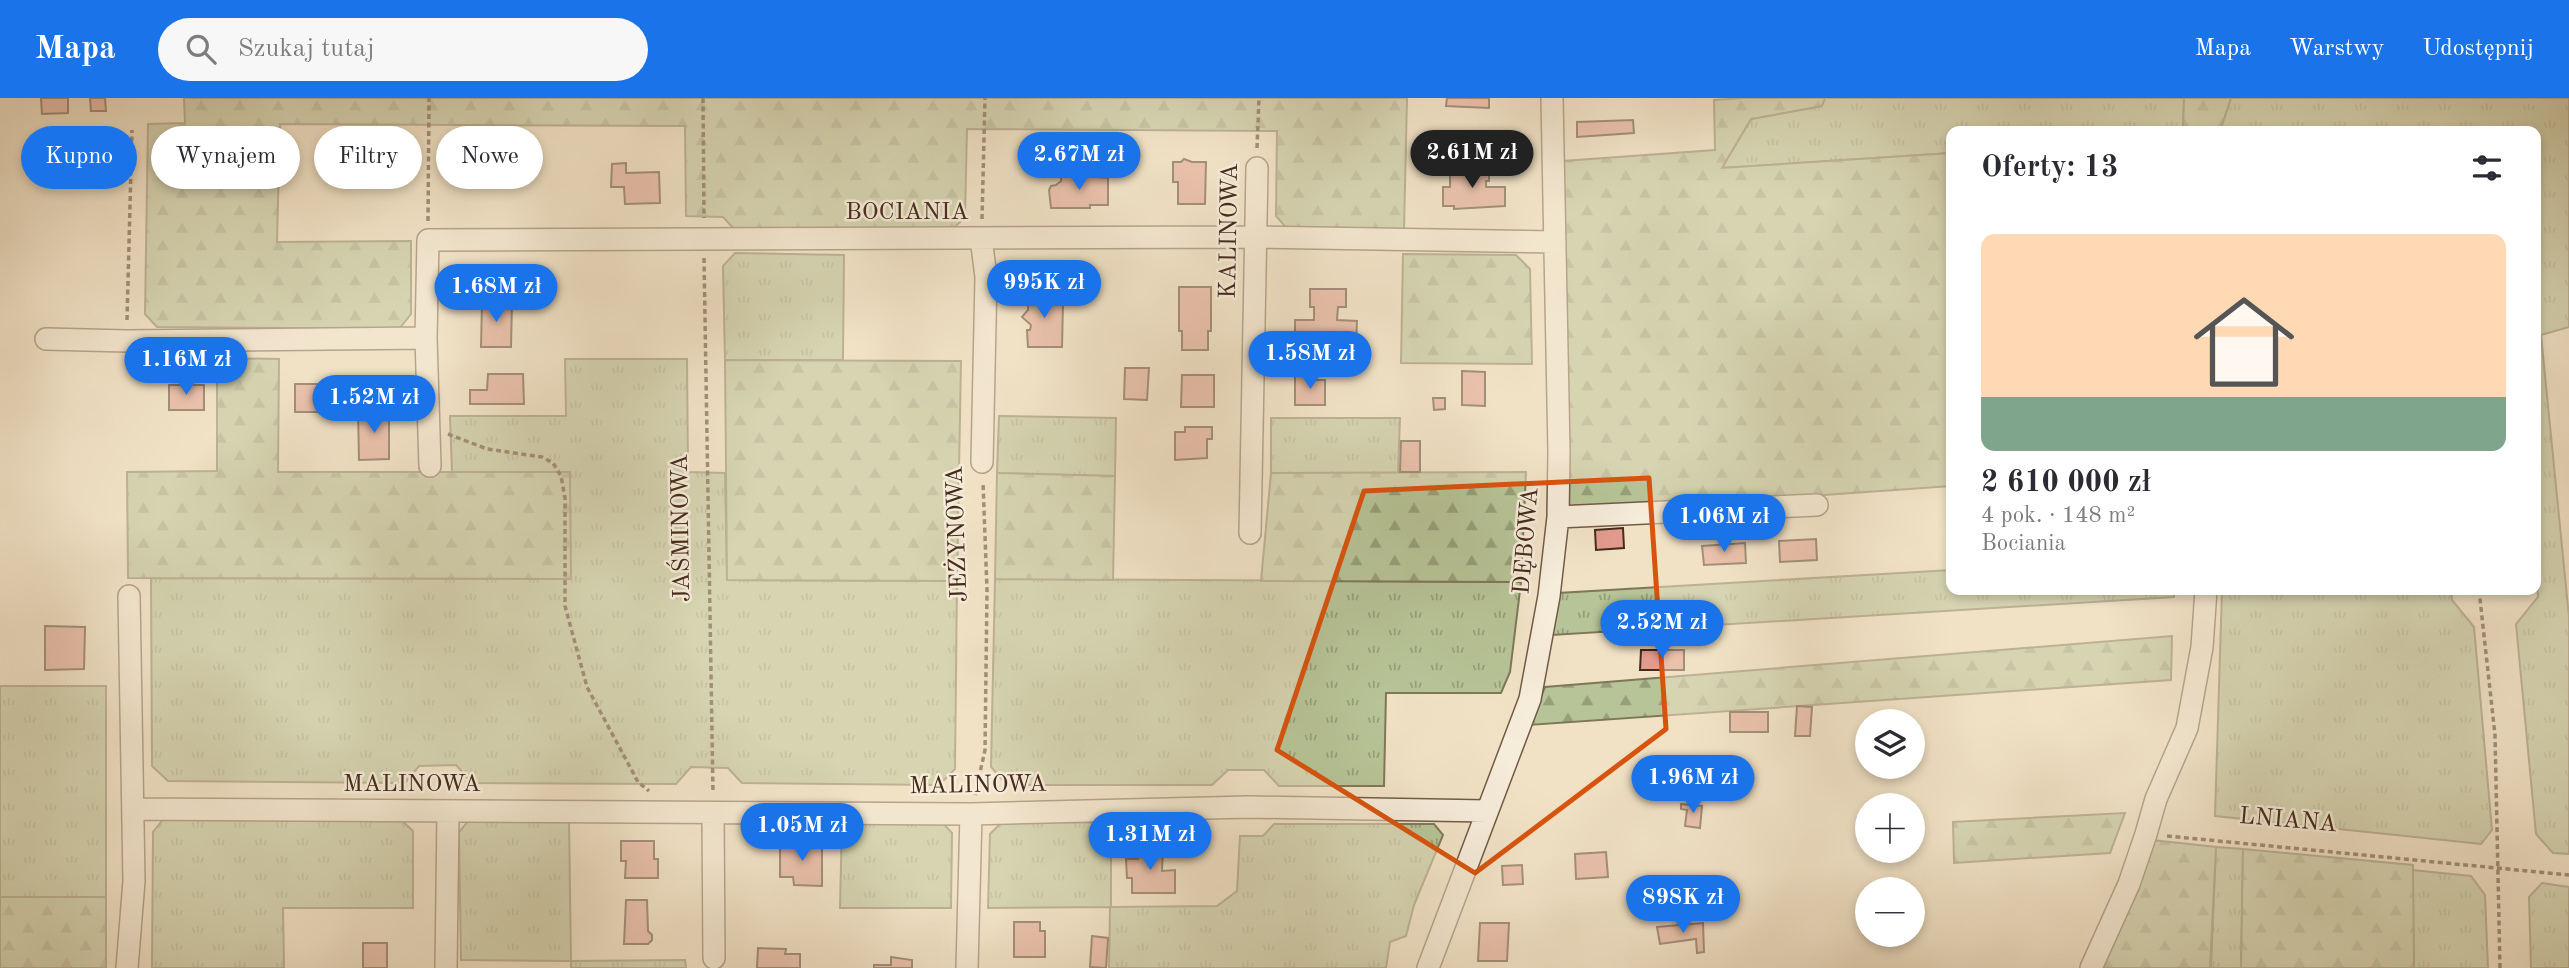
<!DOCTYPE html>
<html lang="pl">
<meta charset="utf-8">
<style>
:root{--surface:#fff;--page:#f7f7f7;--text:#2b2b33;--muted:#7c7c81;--line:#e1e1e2;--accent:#1a73e8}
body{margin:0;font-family:"Old Standard TT",serif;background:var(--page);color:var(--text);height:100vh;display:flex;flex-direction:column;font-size:26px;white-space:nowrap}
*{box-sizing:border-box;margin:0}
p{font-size:23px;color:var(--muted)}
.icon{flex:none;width:38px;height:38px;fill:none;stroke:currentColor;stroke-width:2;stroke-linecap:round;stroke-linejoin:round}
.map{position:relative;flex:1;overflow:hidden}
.side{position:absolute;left:1946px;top:28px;width:595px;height:469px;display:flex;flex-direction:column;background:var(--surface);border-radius:14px;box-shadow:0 4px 10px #0003}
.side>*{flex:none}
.banner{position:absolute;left:21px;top:28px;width:665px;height:63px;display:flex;gap:14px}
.buttons{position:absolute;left:1855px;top:611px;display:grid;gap:14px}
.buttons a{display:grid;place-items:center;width:70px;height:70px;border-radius:50%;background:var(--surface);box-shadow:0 4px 10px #0003;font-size:35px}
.price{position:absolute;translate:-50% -60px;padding:0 16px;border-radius:24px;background:var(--accent);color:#fff;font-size:23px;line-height:46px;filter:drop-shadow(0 2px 4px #0008)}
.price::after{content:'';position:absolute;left:50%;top:42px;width:21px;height:16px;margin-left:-10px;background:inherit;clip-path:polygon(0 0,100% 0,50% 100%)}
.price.current{background:#222;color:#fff}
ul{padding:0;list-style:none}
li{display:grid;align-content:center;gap:14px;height:371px;padding:0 35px}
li+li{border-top:2px solid var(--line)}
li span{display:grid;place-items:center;height:217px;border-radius:14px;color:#555}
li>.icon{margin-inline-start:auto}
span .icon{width:126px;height:126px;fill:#fffc;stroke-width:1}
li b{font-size:30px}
h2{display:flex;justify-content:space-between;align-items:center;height:84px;padding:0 35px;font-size:30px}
.tag{padding:0 24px;border-radius:32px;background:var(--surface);box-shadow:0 4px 10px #0003;font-size:24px;line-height:63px}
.tag.current{background:var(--accent);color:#fff}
header{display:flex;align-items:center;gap:42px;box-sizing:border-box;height:98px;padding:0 35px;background:var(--accent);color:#fff}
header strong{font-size:33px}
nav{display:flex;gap:38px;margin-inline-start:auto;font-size:24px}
.search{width:490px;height:63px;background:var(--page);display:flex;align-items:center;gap:18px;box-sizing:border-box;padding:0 24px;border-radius:38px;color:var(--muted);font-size:26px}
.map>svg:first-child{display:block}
</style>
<header>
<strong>Mapa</strong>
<div class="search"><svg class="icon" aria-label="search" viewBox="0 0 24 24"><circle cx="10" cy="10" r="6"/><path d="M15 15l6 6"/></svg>Szukaj tutaj</div>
<nav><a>Mapa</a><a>Warstwy</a><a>Udostępnij</a></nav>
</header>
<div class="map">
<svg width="2569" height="870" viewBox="0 0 2569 870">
<defs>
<pattern id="grass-tufts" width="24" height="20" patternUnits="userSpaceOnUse" patternTransform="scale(1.75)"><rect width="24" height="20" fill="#b7c497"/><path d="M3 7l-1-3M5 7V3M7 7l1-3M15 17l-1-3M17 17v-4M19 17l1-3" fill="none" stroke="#979f7a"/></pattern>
<pattern id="forest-firs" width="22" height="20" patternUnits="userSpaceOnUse" patternTransform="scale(1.75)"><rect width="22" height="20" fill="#b7c497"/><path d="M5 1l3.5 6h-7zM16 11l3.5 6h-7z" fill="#979f7a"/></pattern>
</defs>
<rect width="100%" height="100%" fill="#f1e2c6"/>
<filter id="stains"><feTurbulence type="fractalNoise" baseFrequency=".00286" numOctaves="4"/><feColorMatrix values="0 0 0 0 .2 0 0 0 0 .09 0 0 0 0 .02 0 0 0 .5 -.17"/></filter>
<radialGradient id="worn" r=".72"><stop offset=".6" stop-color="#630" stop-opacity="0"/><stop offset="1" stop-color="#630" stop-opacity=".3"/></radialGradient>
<!-- grass -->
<path fill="url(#grass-tufts)" stroke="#7e7859" stroke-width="2" d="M1825 0H2184L2183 33H1951V55L1721 70 1751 21 1821 8Z
M2231 0H2569V229L2541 237 2569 519V756L2553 755 2536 736 2516 526 2538 499 2536 471V33H2220Z
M735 155 844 157 843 262H725L723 168Z
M565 261H687L688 374 725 375 727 482 957 483 955 671 939 687 742 685 728 670 691 669 676 686 472 685 456 667 419 668 405 685 168 683 152 668 151 480 570 481V375L452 374 450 318H566Z
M999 318 1116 320 1115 378 997 375Z
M1271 320H1400L1398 375H1271Z
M1951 472V492H2174V499L1552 537 1558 495Z
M995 481 1521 484 1510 574 1501 595H1386L1384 688H1279L1264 672H1228L1212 687H1007L991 669Z
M2222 492H2451L2452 502 2474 529 2492 732 2481 746 2215 718Z
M0 588H106V799H0Z
M165 719 399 720 413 733V810H283L284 870H152L153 734Z
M470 721 569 722 571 863 685 862 686 870H571V863L461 862 459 734Z
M842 723H941L952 735 951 810H840Z
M1003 723 1111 725V809L1217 808 1237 793 1240 738H1263L1274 726H1434L1443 737 1414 807 1406 838 1390 844 1386 870H1109L1110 809 988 810 990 736Z
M2216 749 2243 751 2241 870H2211Z
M2412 772 2471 778 2485 797 2488 870H2414Z
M2542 785 2569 789V870H2531L2529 799Z"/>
<!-- forest -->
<path fill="url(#forest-firs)" stroke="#7e7859" stroke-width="2" d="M184 0H1407L1404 132 1289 133 1276 118 1277 33 967 31 965 119 952 132H735L723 119 686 118 685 28 280 26 277 144 411 143V216L399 231 157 229 145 216 148 26 185 25Z
M1743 0H1825L1822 8 1751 21 1722 70 1951 55V388L1567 415 1563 63 1715 52 1714 2Z
M2184 0H2231L2220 33H2183Z
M1403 156 1516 157 1530 171 1532 266 1401 265Z
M217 260 279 261 278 374H570L571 481 128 480 127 374 217 373Z
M725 262 961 263 957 483 727 482Z
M1526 374 1521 484 1261 483 1271 375Z
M997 375 1115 378 1113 482 995 481Z
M2172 538 2171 582 1529 627 1545 589Z
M2125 715 2110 755 1954 765 1953 724Z
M2152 742 2216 749 2210 870H2098Z
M2243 751 2413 767 2414 870H2241Z
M0 799H106V870H0Z"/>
<!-- building -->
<path fill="#e39b8d" stroke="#462c1b" stroke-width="2" d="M41 0H68V15L42 16Z
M90 0H105L106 13H91Z
M1447 0H1489V10L1446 8Z
M1633 22 1634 35 1577 39V24Z
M488 59H525L526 84 489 85Z
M1184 61 1192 64H1206L1205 106H1178V84H1173V64H1181Z
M626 65V75L659 74 660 105 625 106 624 89H611L612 66Z
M1469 67 1489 68V83H1486V89H1505V108L1454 111V108H1443V89H1450V72H1470Z
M1061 76 1108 80V107H1090V110H1051L1049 92 1051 88 1056 87 1061 83Z
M1179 189H1211V233H1208V252H1182V233H1179Z
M1310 191H1346V209H1338L1337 222 1357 223 1356 246 1295 245V222H1314V209H1310Z
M1028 193H1057V206L1063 205 1062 249H1028L1027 232H1030L1031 227 1022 219 1028 212Z
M482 204H512L511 249H481Z
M1125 270H1149L1147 302 1124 301Z
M1462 273 1485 274V308L1462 307Z
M488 276H523L524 306H470V292H487Z
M1182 277H1214V309H1181Z
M1295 278H1315V282H1325V307H1295Z
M295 286H328V314H295Z
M169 287H204V312H169Z
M1433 300H1445V311L1434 312Z
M358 313H389V361L359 362Z
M1185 329H1212V341H1207V360L1175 362V334H1185Z
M1401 343H1420V374H1400Z
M1623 430 1624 450 1596 452 1595 432Z
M1816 441 1817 462 1780 464 1779 443Z
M1745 445 1746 465 1704 467 1702 448Z
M45 528 85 529 84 571 45 572Z
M1641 552H1684V572H1640Z
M1797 608 1812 609 1810 638H1795Z
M1730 614H1768V634H1730Z
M1650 681 1685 682V694L1649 693Z
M1681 706 1702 708 1700 730 1685 728 1687 712 1681 711Z
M621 743H654V761H658V780H625L626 763H621Z
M780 745H822V788L794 787 793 779H780Z
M1137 747H1163L1162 773 1175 772V795H1132V780H1127L1126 761H1138Z
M1606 754 1608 779 1576 781 1575 756Z
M1522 767 1523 786 1503 787 1502 768Z
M626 802H647L648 833 652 837V842L648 846H624Z
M1014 824H1040V833H1045V859H1014Z
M1480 825H1509L1507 863H1478Z
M1703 825 1704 854 1697 855 1696 841 1660 846 1657 829Z
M1092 838 1108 840 1106 870 1090 869Z
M363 845H387V870H363Z
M758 850 786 851 785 856H800V870H757Z
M891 859 912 862V870H874V867H891Z"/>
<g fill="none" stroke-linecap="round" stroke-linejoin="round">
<!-- minor casing -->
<g stroke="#715a46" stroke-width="24">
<path id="minor" d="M981 140 986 179 982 364
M46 241 127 243 426 240
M430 368 426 240 428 142 1256 139 1555 144
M1558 419 1817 407
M1250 435 1257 70
M134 711 971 716 1248 709 1487 713
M713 715 714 860
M127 870 134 783 129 498
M446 870 448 714
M967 870 971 716
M1428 870 1530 601 1549 498 1558 419 1559 354 1552 0
M2091 870 2129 786 2146 736 2156 701 2187 630 2202 549 2206 492"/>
</g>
<!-- path -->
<path stroke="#462c1b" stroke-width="3.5" stroke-dasharray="5 3.5" stroke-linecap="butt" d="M703 0 704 120
M1257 50 1259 0
M982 121 985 0
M428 123 429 0
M704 160 713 694
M127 222 132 32
M448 336 487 351 542 359 553 365 561 378 565 400V508L587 589 638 684 649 693
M2479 492 2495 637 2500 870
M975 697 985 652 987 492 983 384
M2167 738 2569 777"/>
<!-- minor -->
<use href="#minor" stroke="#f6ecda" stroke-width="21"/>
</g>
<!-- marked area -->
<path d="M0 0H2569V870H0ZM1649 380 1666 631 1475 775 1277 652 1364 393Z" fill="#f1e2c6" fill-opacity=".55" fill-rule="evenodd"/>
<path fill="none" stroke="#d8540e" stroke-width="5" stroke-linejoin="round" d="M1649 380 1666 631 1475 775 1277 652 1364 393Z"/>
<g text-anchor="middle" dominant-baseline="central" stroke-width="5" stroke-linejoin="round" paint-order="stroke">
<!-- street labels -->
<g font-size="24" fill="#462c1b" stroke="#f6ecda">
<text x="907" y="115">BOCIANIA</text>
<text transform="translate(1230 133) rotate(-89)">KALINOWA</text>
<text transform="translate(682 430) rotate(-91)">JAŚMINOWA</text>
<text transform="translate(958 436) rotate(-92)">JEŻYNOWA</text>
<text transform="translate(1527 443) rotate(-85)">DĘBOWA</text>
<text x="412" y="687">MALINOWA</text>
<text transform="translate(978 688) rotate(-1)">MALINOWA</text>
<text transform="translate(2288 723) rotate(5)">LNIANA</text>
</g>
</g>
<rect width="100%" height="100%" filter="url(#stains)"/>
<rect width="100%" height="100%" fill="url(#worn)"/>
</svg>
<div class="buttons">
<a><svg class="icon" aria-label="layers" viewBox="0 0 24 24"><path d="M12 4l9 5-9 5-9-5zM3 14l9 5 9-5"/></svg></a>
<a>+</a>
<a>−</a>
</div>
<b class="price current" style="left:1472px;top:92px">2.61M zł</b>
<b class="price" style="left:1079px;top:94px">2.67M zł</b>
<b class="price" style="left:1044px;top:222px">995K zł</b>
<b class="price" style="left:496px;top:226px">1.68M zł</b>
<b class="price" style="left:1310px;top:293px">1.58M zł</b>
<b class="price" style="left:186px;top:299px">1.16M zł</b>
<b class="price" style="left:374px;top:337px">1.52M zł</b>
<b class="price" style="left:1724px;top:456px">1.06M zł</b>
<b class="price" style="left:1662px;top:562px">2.52M zł</b>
<b class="price" style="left:1693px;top:717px">1.96M zł</b>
<b class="price" style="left:802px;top:765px">1.05M zł</b>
<b class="price" style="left:1150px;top:774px">1.31M zł</b>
<b class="price" style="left:1683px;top:837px">898K zł</b>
<div class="banner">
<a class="tag current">Kupno</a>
<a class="tag">Wynajem</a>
<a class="tag">Filtry</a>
<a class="tag">Nowe</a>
</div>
<section class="side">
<h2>Oferty: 13<svg class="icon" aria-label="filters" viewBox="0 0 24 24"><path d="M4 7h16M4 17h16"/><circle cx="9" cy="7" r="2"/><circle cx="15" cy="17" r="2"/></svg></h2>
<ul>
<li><span style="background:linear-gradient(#ffd9b3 75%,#7fa58c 0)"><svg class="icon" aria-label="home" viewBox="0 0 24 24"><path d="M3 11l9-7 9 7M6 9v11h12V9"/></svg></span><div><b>2 610 000 zł</b><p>4 pok. · 148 m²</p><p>Bociania</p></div></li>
</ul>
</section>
</div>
